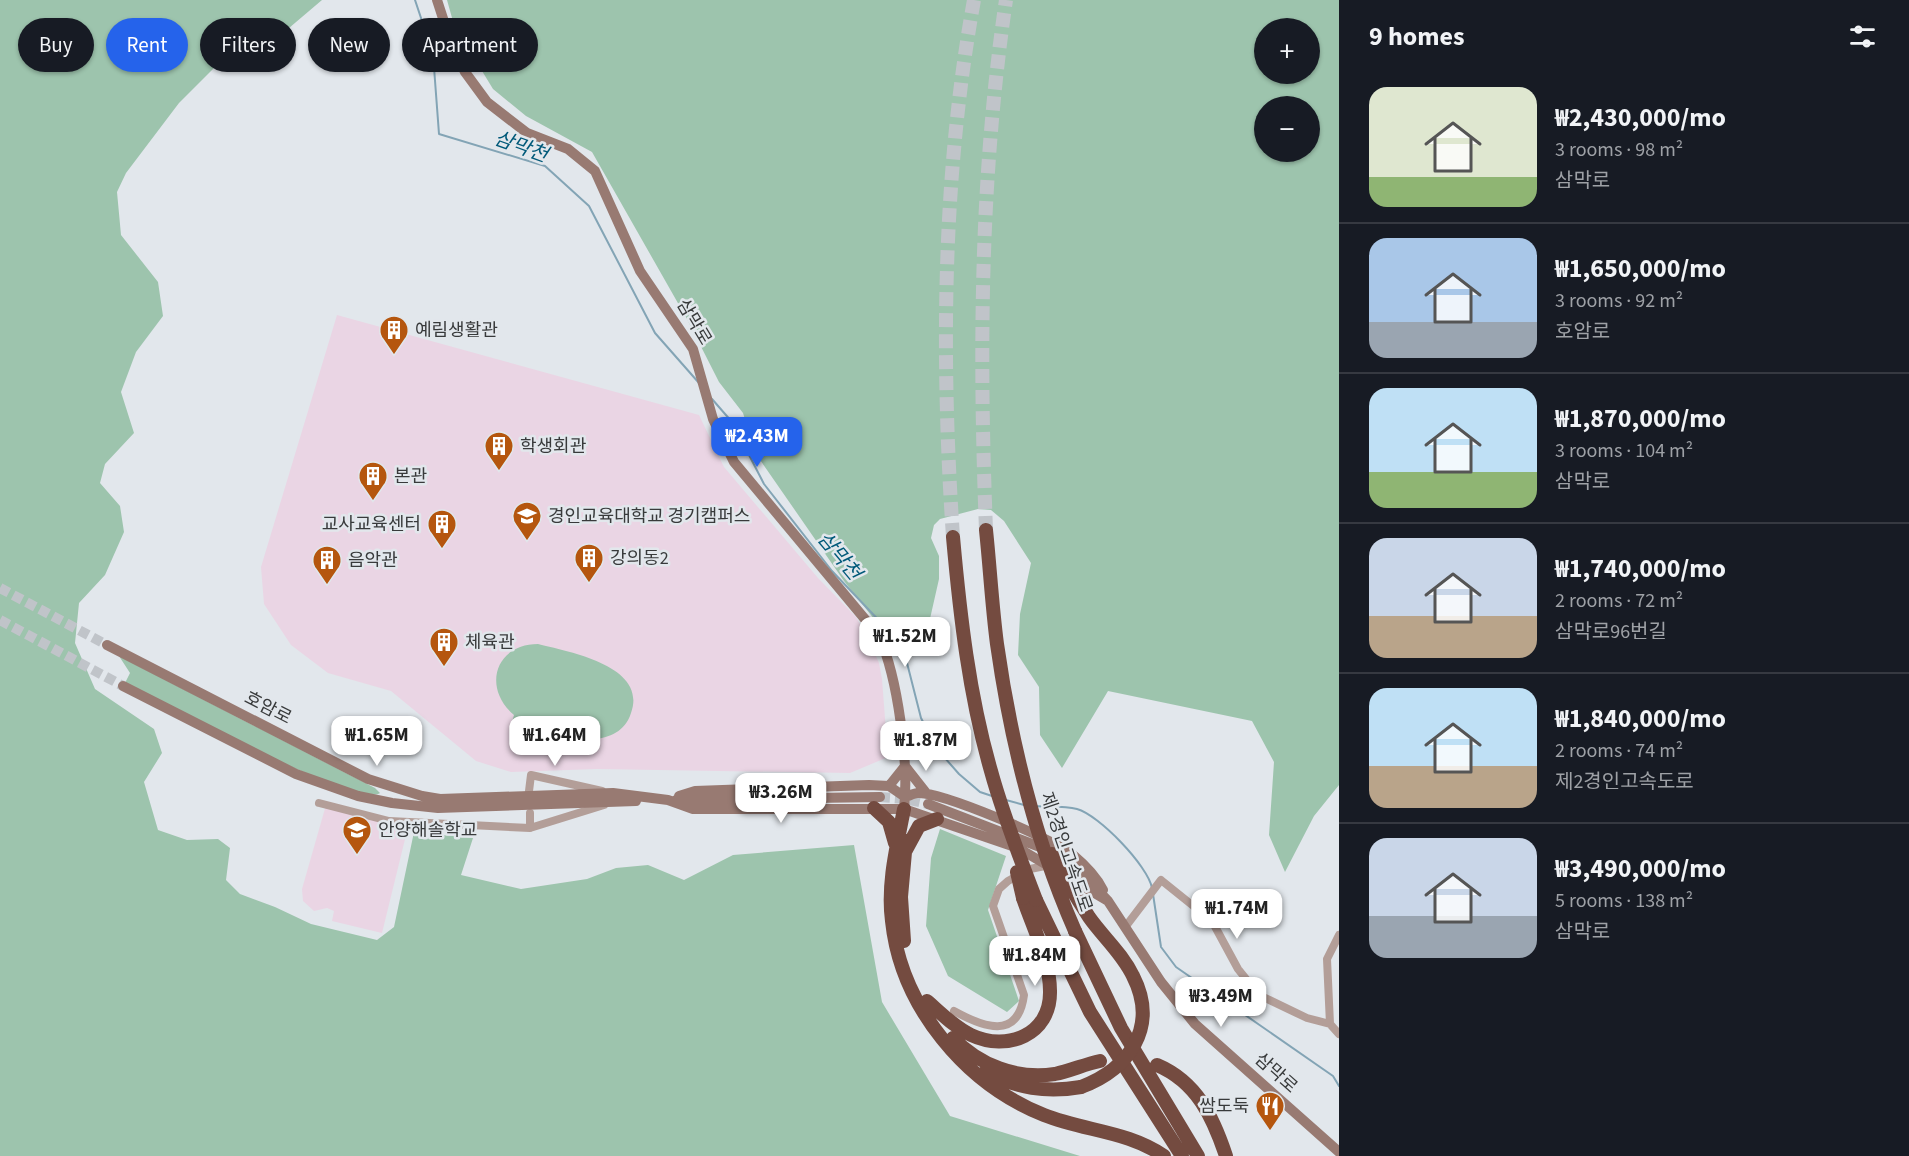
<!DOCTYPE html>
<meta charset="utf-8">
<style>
:root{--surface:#171b24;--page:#242831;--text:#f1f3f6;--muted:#9ea1a6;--line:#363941;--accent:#2563eb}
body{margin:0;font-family:"Source Sans 3","Noto Sans KR",sans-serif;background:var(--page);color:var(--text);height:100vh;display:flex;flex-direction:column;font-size:22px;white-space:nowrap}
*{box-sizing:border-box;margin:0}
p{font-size:20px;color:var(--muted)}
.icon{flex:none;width:33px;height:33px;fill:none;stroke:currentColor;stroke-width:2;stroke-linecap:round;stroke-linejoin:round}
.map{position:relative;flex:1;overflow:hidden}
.sheet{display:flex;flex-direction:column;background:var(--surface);width:570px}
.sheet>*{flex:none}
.guide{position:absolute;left:18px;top:18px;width:570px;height:54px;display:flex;gap:12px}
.tools{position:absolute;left:1254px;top:18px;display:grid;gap:12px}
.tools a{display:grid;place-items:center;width:66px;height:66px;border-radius:50%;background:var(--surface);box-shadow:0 2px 4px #0004;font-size:30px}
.price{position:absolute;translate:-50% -51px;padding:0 14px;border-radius:12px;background:#fff;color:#222;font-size:20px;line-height:39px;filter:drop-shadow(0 2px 3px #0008)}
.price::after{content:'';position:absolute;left:50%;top:36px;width:18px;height:14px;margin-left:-9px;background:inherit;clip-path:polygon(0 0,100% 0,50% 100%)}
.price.current{background:var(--accent);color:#fff}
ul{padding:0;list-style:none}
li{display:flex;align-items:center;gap:18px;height:150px;padding:0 30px}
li+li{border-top:2px solid var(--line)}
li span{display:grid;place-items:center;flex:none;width:168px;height:120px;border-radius:18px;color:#555}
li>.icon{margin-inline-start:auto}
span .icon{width:72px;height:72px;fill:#fffc;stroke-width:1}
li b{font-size:26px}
h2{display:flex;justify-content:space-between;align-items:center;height:72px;padding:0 30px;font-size:26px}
.chip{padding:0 21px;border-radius:27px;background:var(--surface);box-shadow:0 2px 4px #0004;font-size:21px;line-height:54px}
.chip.current{background:var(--accent);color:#fff}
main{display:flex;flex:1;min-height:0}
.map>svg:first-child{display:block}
</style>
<main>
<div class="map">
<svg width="1339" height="1156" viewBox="0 0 1339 1156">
<rect width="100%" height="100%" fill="#e2e7ec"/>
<!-- education -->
<path fill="#ead5e4" d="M337 315 699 415 724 467 818 578 856 617 868 638 879 663 882 679 888 757 850 773 597 769 511 772 476 761 391 691 328 673 291 645 264 604 261 567Z
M326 805 408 827 382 933 332 921 334 911 327 908 314 911 303 901 302 889Z"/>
<!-- green -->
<path fill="#9dc4ad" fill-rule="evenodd" d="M0 0H322L269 45 223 59 179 103 126 173 117 192 121 235 158 282 163 316 136 352 121 392 134 433 105 464 100 483 120 506 124 532 105 575 79 603 75 643 95 689 154 729 162 753 144 782 158 830 187 840 218 839 230 848 226 880 240 894 275 907 311 924 377 940 394 927 414 832 473 838 461 875 521 889 587 879 616 868 648 865 684 880 733 855 854 845 882 1002 950 1116 1080 1156H0Z
M447 0H1339V785L1314 816 1285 872 1269 835 1274 762 1252 721 1108 691 1062 768 1040 735 1039 687 1018 655 1020 614 1031 563 1004 521 991 510 978 509 940 519 934 525 931 538 939 556V579L922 654 893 643 844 581 756 454 743 413 719 382 687 319 592 152 526 116 493 89 454 25ZM1310 28V74H1264V28ZM1310 106V152H1264V106Z
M538 644C570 652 648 666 631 713 625 732 610 737 592 740L588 754 570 747 565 751 510 729 514 715C482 688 495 644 538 644Z
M119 656 375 788 380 793C358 809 158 700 125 683L130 673Z
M940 829 1006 856 988 910 1019 1001 1007 1012 948 976 926 926 931 858Z"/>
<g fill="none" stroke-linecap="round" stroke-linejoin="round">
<!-- stream -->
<path stroke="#83a4b5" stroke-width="2" d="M415 0 433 54 439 134 545 166 589 206 655 333 699 383
M712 399 732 422 764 484 832 571 888 630 906 659 921 718 937 749 959 774 980 792 992 796
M1006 800 1024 805
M1035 806C1049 807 1064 806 1077 809 1099 815 1148 866 1152 888
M1153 894 1161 947 1176 967 1333 1076 1339 1086"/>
<!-- secondary-tunnel -->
<path stroke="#c0c4c9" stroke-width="10" stroke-dasharray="10 5" stroke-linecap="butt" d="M0 588 107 645
M0 620 123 686
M880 797 905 799 928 804"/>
<!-- highway-tunnel -->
<path stroke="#c0c4c9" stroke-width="14" stroke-dasharray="14 7" stroke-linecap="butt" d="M986 530C979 352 980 176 1006 0
M953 537C941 359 942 176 974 0"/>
<!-- street -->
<path stroke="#b39e98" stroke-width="8" d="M529 791 531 775 602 791
M319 803 389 821 530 828 604 805
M530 828V813
M1126 926 1161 880 1212 921 1238 969 1259 995 1307 1018 1330 1024
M954 1011C983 1027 1018 1041 1024 995L993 906 999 889 1008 881 1030 869 1045 866
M1330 1024 1327 959 1339 935
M1330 1024 1339 1034"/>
<!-- secondary -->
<path stroke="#987a72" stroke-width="10" d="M437 0 451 43 465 72 487 102 527 133 568 149 595 171 640 271 693 349 713 419 734 462 879 636C898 678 909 763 904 809
M107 645 368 779 422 796 440 799 613 793 668 800 693 809H904L1018 848 1108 901
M123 686 296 774 358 796 392 803 438 808 636 801
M889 786 905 766 927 794
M679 796 695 791 869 785 889 786 905 797
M905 797C909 796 914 793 918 793 942 792 1053 839 1073 855 1085 865 1096 876 1103 890
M676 800 880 797
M928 804 1040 847 1067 863 1090 882 1108 901 1161 982 1195 1024 1339 1152"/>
<!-- highway -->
<path stroke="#744b40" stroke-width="14" d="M874 808 889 822 895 843
M904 809C897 845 887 884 892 921 901 1007 966 1084 1044 1115 1084 1131 1128 1131 1164 1156
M906 850 919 826 937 819
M1036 900 1090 1012 1182 1156
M1075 931 1121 1028 1198 1156
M904 941 901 897 906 841
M927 1001C941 1013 954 1027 971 1035 1007 1052 1051 1035 1050 991 1050 960 1033 928 1023 898
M953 1038C979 1065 1017 1080 1055 1074 1070 1071 1085 1064 1100 1061
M1157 1065C1197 1082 1213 1117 1226 1156
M985 1072C1017 1088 1046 1093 1081 1087"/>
<!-- highway-bridge -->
<path stroke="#744b40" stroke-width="14" d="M986 530C990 568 992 606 997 644 1011 743 1035 840 1075 931
M953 537C960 615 969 695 991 771 1003 815 1020 858 1036 900
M1052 854C1063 875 1076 897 1089 917 1103 937 1122 953 1133 976 1159 1027 1129 1069 1081 1087
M1017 872 1023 898"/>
</g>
<!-- icons -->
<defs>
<g id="building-pin" transform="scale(1.5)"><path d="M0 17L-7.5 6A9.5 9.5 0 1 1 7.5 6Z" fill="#b5560e" stroke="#e2e7ec"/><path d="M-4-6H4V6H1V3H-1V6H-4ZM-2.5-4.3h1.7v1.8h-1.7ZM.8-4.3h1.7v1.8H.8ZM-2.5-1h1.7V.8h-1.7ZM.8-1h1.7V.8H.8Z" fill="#fff"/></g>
<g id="university-pin" transform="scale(1.5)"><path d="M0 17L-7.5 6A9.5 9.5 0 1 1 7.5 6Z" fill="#b5560e" stroke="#e2e7ec"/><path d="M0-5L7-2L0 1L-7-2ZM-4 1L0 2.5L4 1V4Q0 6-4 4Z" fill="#fff"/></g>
<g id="school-pin" transform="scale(1.5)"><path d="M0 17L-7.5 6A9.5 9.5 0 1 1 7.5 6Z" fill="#b5560e" stroke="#e2e7ec"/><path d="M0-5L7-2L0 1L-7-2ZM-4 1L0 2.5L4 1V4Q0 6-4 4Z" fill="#fff"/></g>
<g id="restaurant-pin" transform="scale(1.5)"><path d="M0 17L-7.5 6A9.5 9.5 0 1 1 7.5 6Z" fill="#b5560e" stroke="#e2e7ec"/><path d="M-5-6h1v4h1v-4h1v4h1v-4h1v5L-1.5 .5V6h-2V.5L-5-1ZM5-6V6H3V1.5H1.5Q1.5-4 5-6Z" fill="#fff"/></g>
</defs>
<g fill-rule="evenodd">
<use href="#building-pin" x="394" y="330"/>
<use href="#building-pin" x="499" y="446"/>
<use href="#building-pin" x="373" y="476"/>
<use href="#university-pin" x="527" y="516"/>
<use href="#building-pin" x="442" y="524"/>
<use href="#building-pin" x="589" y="558"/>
<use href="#building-pin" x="327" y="560"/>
<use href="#building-pin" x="444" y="642"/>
<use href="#school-pin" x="357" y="830"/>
<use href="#restaurant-pin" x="1270" y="1106"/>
</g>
<g text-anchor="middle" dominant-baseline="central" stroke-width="5" stroke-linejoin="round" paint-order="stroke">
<!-- street labels -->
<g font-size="18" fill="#383a3b" stroke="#e2e7ec">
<text transform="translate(694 322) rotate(59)">삼막로</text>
<text transform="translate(268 708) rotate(27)">호암로</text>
<text transform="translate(1066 852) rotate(71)">제2경인고속도로</text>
<text transform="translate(1276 1073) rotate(42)">삼막로</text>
</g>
<!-- poi labels -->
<g font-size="18" fill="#383a3b" stroke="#e2e7ec" text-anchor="start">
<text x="415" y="330">예림생활관</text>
<text x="520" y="446">학생회관</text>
<text x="394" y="476">본관</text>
<text x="548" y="516">경인교육대학교 경기캠퍼스</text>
<text x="421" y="524" text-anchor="end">교사교육센터</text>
<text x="610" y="558">강의동2</text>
<text x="348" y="560">음악관</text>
<text x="465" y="642">체육관</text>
<text x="378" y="830">안양해솔학교</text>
<text x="1249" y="1106" text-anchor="end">쌈도둑</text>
</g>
<!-- water labels -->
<g font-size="20" font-style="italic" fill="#005979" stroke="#e2e7ec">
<text transform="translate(521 147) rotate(20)">삼막천</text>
<text transform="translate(839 556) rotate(50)">삼막천</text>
</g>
</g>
</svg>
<div class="tools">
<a>+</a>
<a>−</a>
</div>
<b class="price current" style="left:757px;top:468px">₩2.43M</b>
<b class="price" style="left:905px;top:668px">₩1.52M</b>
<b class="price" style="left:377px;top:767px">₩1.65M</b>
<b class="price" style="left:555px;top:767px">₩1.64M</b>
<b class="price" style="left:926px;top:772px">₩1.87M</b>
<b class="price" style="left:781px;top:824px">₩3.26M</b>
<b class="price" style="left:1237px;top:940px">₩1.74M</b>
<b class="price" style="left:1035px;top:987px">₩1.84M</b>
<b class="price" style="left:1221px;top:1028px">₩3.49M</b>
<div class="guide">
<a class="chip">Buy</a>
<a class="chip current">Rent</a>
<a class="chip">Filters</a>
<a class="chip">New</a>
<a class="chip">Apartment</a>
</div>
</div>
<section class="sheet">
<h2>9 homes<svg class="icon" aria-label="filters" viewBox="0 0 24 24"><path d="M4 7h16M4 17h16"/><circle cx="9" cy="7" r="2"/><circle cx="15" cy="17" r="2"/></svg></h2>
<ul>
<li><span style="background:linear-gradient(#dfe7d0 75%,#8fb573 0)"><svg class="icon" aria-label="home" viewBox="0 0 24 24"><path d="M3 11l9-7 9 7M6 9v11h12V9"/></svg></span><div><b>₩2,430,000/mo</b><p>3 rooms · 98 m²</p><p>삼막로</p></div></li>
<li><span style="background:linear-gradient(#a9c7e8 70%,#9aa5b1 0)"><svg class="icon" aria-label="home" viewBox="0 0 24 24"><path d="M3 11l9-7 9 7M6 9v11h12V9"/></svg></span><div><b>₩1,650,000/mo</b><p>3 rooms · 92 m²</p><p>호암로</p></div></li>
<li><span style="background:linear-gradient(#bfe0f5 70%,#8fb573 0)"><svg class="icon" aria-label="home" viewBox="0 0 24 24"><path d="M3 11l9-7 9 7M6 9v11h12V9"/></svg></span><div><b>₩1,870,000/mo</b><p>3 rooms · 104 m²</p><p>삼막로</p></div></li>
<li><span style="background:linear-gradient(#c9d6e8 65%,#b9a48a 0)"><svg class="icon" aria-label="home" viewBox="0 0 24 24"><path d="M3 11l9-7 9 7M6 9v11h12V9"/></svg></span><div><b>₩1,740,000/mo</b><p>2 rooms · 72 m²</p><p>삼막로96번길</p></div></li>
<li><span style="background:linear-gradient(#bfe0f5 65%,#b9a48a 0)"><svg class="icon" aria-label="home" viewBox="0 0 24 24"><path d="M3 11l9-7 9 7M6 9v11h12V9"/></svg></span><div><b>₩1,840,000/mo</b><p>2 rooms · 74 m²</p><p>제2경인고속도로</p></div></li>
<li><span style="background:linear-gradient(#c9d6e8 65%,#9aa5b1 0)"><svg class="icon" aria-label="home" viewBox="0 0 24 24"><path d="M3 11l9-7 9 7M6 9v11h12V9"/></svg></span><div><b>₩3,490,000/mo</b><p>5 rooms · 138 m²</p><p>삼막로</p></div></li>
</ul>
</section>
</main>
